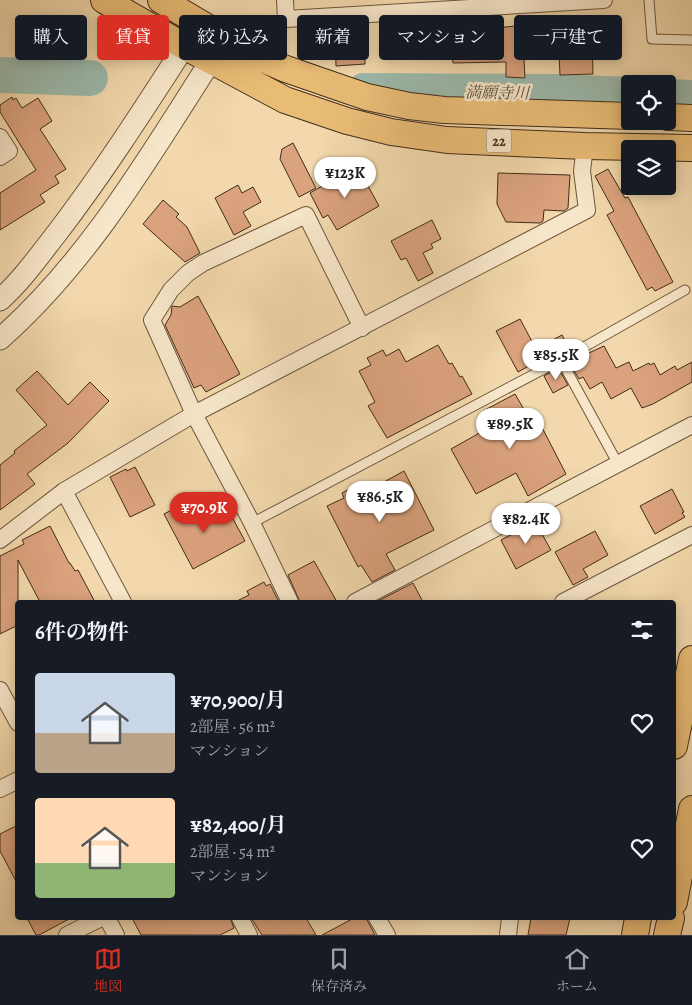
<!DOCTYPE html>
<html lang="ja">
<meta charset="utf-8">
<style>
:root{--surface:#171b24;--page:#20242c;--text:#f1f3f6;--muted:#9ea1a6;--line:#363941;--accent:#d93025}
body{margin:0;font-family:Alegreya,"Noto Serif JP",serif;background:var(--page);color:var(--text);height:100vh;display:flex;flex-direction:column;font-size:19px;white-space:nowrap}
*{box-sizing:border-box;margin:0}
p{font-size:16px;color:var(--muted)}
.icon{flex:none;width:28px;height:28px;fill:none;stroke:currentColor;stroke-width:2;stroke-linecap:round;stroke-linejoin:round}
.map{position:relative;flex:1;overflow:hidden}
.side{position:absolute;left:15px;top:600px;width:661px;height:320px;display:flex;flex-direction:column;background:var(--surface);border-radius:5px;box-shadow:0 2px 12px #0003}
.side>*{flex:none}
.banner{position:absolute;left:15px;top:15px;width:662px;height:45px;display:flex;gap:10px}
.controls{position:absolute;left:621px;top:75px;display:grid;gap:10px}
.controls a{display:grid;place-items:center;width:55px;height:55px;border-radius:5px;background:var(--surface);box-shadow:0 2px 12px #0003;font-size:25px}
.price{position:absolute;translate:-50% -42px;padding:0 11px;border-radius:18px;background:#fff;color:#222;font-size:16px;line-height:32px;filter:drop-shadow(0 1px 2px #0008)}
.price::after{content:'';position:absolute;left:50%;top:30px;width:15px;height:11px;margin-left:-8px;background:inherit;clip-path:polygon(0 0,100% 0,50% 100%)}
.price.active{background:var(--accent);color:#fff}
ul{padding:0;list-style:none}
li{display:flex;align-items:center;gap:15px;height:125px;padding:0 20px}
li span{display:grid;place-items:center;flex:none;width:140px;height:100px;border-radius:5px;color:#555}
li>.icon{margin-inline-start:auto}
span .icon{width:60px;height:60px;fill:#fffc;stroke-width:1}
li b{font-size:21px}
h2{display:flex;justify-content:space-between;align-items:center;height:60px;padding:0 20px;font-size:21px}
.chip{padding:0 18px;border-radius:5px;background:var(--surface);box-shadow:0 2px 12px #0003;font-size:18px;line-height:45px}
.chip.active{background:var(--accent);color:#fff}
.tab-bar{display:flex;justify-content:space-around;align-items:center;height:70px;border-top:1px solid var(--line);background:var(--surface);font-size:14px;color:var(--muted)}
.tab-bar a{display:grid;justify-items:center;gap:2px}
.tab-bar .active{color:var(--accent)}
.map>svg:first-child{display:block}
</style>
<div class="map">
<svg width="692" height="935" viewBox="0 0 692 935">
<rect width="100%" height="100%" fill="#f2d8ac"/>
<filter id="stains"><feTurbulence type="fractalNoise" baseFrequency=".004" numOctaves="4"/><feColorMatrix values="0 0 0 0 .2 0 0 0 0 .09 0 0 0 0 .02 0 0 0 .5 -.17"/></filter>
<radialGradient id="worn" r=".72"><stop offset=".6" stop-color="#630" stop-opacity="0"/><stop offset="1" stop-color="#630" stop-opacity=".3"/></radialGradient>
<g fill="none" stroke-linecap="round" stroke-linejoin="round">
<!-- river -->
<path stroke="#9bb9ac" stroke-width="36" d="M0 75 90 78
M364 91 560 92 630 95
M668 97 692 98"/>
</g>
<!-- building -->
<path fill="#daa27d" stroke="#412c19" d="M425 21 446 22 447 27 496 26V28L525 25 526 43 559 42 558 23 576 22V36H592L593 74 560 75 559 55 524 59 525 78 506 77V62L453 63 452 55 409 57V35L410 32H425Z
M364 33 365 64 336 66 335 34Z
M12 97 13 100 16 98 22 108 38 98 52 121 40 129 66 169 55 176 59 183 40 195 45 202 0 230V193L36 170 0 112V105Z
M293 143 316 188 299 197 280 159 282 149Z
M357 166 379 206 337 230 328 215 323 218 310 193Z
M608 169 625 198 628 197 673 282 655 291 652 287 647 290 607 215 614 211 595 176Z
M498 173 570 175 568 208 564 211 544 210 543 221 540 223 506 222 497 204Z
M238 185 242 193 253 187 261 202 243 212 251 226 234 235 215 198Z
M163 200 179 214 176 217 187 227 200 253 185 262 143 224Z
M432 220 441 239 431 244 433 248 423 253 433 273 418 281 406 258 401 260 391 241Z
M198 296 240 374 206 392 201 385 194 388 165 325 171 315 172 306 180 307Z
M520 319 536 349 562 335 569 348 538 365 536 362 518 372 496 331Z
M438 345 449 364 452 363 460 377 462 376 472 394 387 438 368 406 375 402 359 371 371 365 367 358 383 350 386 356 399 349 406 362Z
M604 346 616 368 629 362 633 371 649 363 650 365 654 363 660 375 675 366 677 370 692 362V382L653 404 642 408 631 388 611 399 602 382 590 389 583 377 579 379 569 362Z
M558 368 568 385 553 393 544 376Z
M37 371 68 405 90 382 109 401 68 443 27 474 35 484 0 510V465L15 453 14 451 47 425 16 390Z
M515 394 526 413 533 410 566 474 528 496 516 473 476 494 451 449 492 426 483 411Z
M135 467 155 505 130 517 110 477 126 469 127 471Z
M404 471 434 530 386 554 395 570 372 582 361 565 358 567 327 506 344 498 342 493 359 484 364 493Z
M672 489 684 512 682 513 685 517 655 534 640 506Z
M185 503 195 522 226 506 245 541 193 569 164 514Z
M535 522 551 550 516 569 501 540Z
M50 526 69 563H70L75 571 78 570 95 602H40L18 560V625L0 634V556L24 544 22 540Z
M595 531 608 555 583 569 588 577 573 585 555 552Z
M314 561 337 602H300L288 575Z
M264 582 266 586 270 584 279 602H235L249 595 247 591Z
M413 583 423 602H376Z
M18 825V885L0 851V834Z
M27 918H71L39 935H36Z
M132 918H230L234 928 220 935H141Z
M251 918H306L316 935H262Z
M354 918H366L375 935H322Z
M531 918H570L566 935H528Z"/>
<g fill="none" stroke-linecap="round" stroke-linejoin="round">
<!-- service casing -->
<g stroke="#6d573e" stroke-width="11">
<path id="service" d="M649 0 652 39 692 40
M561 360 618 464
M252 523 561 360 685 290"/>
</g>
<!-- minor casing -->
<g stroke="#6d573e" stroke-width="18">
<path id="minor" d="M285 0 286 19 604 0
M0 137 9 151 0 157
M64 491 123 602
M0 540 64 491 194 414 587 210 582 171 585 146
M290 602 252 523 194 414 152 320 171 290 188 273 203 263 306 215 362 328
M355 602 692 425
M563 602 692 535
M0 690 18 723
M0 789 18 780
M107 918 116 935
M240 918 249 935
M377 918 387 935
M67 935 101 918
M508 935 510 918"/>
</g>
<!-- tertiary casing -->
<g stroke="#6d573e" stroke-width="23">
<path id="tertiary" d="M0 300C22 280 39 256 57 233 106 169 149 101 193 33
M0 339C92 258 153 150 219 48"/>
</g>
<!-- primary casing -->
<g stroke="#412c19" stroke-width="28">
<path id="primary" d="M104 0 184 46 285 100 347 121 391 132 447 140 585 146 692 148
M161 0 254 55 286 69 367 97 409 106 444 110 630 116
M668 117 692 118
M674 746 692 659
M674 902 692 809
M635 935 638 918
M667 935 671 918"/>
</g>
<!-- service -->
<use href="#service" stroke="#f7e6c9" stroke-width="9"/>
<!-- minor -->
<use href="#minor" stroke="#f7e6c9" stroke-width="16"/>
<!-- tertiary -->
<use href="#tertiary" stroke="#f7e6c9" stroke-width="21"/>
<!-- primary -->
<use href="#primary" stroke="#e9bc76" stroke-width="26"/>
</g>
<g text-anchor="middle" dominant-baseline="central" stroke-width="5" stroke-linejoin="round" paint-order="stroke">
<!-- shield labels -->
<rect fill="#f7e6c9" stroke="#78644e" stroke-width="1" x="486.5" y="129.5" width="25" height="23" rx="4"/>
<g font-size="14" font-weight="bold" fill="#412c19">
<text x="499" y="141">22</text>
</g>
<!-- water labels -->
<g font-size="16" font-style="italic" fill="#584f3e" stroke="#f7e6c9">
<text transform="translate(497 93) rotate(1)">満願寺川</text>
</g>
</g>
<rect width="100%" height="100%" filter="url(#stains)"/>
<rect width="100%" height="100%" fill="url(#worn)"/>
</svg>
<div class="controls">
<a><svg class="icon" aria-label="locate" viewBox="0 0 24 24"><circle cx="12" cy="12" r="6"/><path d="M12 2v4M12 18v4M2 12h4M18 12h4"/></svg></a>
<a><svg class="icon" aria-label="layers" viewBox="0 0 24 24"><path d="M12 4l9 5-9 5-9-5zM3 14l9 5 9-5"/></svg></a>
</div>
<b class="price" style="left:345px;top:199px">¥123K</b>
<b class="price" style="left:556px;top:381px">¥85.5K</b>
<b class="price" style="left:510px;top:450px">¥89.5K</b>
<b class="price" style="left:380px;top:523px">¥86.5K</b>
<b class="price active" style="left:204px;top:534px">¥70.9K</b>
<b class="price" style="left:526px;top:545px">¥82.4K</b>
<div class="banner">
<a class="chip">購入</a>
<a class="chip active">賃貸</a>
<a class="chip">絞り込み</a>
<a class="chip">新着</a>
<a class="chip">マンション</a>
<a class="chip">一戸建て</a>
</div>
<section class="side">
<h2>6件の物件<svg class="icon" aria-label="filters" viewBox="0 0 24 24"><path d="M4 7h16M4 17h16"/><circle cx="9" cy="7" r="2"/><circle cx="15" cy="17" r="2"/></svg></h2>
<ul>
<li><span style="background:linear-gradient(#c9d6e8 60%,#b9a48a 0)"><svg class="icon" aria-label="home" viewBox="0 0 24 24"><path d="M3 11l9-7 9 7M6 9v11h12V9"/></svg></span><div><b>¥70,900/月</b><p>2部屋 · 56 m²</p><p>マンション</p></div><svg class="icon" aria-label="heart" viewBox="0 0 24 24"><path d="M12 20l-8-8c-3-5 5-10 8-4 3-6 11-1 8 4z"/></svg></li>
<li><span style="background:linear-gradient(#ffd9b3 65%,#8fb573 0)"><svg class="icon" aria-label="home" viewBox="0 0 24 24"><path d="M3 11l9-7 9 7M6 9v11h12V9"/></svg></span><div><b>¥82,400/月</b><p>2部屋 · 54 m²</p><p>マンション</p></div><svg class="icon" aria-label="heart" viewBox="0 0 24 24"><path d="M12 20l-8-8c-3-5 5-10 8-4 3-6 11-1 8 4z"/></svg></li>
</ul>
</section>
</div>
<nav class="tab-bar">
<a class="active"><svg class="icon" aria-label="map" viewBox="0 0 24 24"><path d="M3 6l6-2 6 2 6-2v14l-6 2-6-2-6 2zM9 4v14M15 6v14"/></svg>地図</a>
<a><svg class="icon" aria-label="saved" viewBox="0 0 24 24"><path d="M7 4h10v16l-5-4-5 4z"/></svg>保存済み</a>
<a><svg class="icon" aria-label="home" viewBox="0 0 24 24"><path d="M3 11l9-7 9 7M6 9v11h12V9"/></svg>ホーム</a>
</nav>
